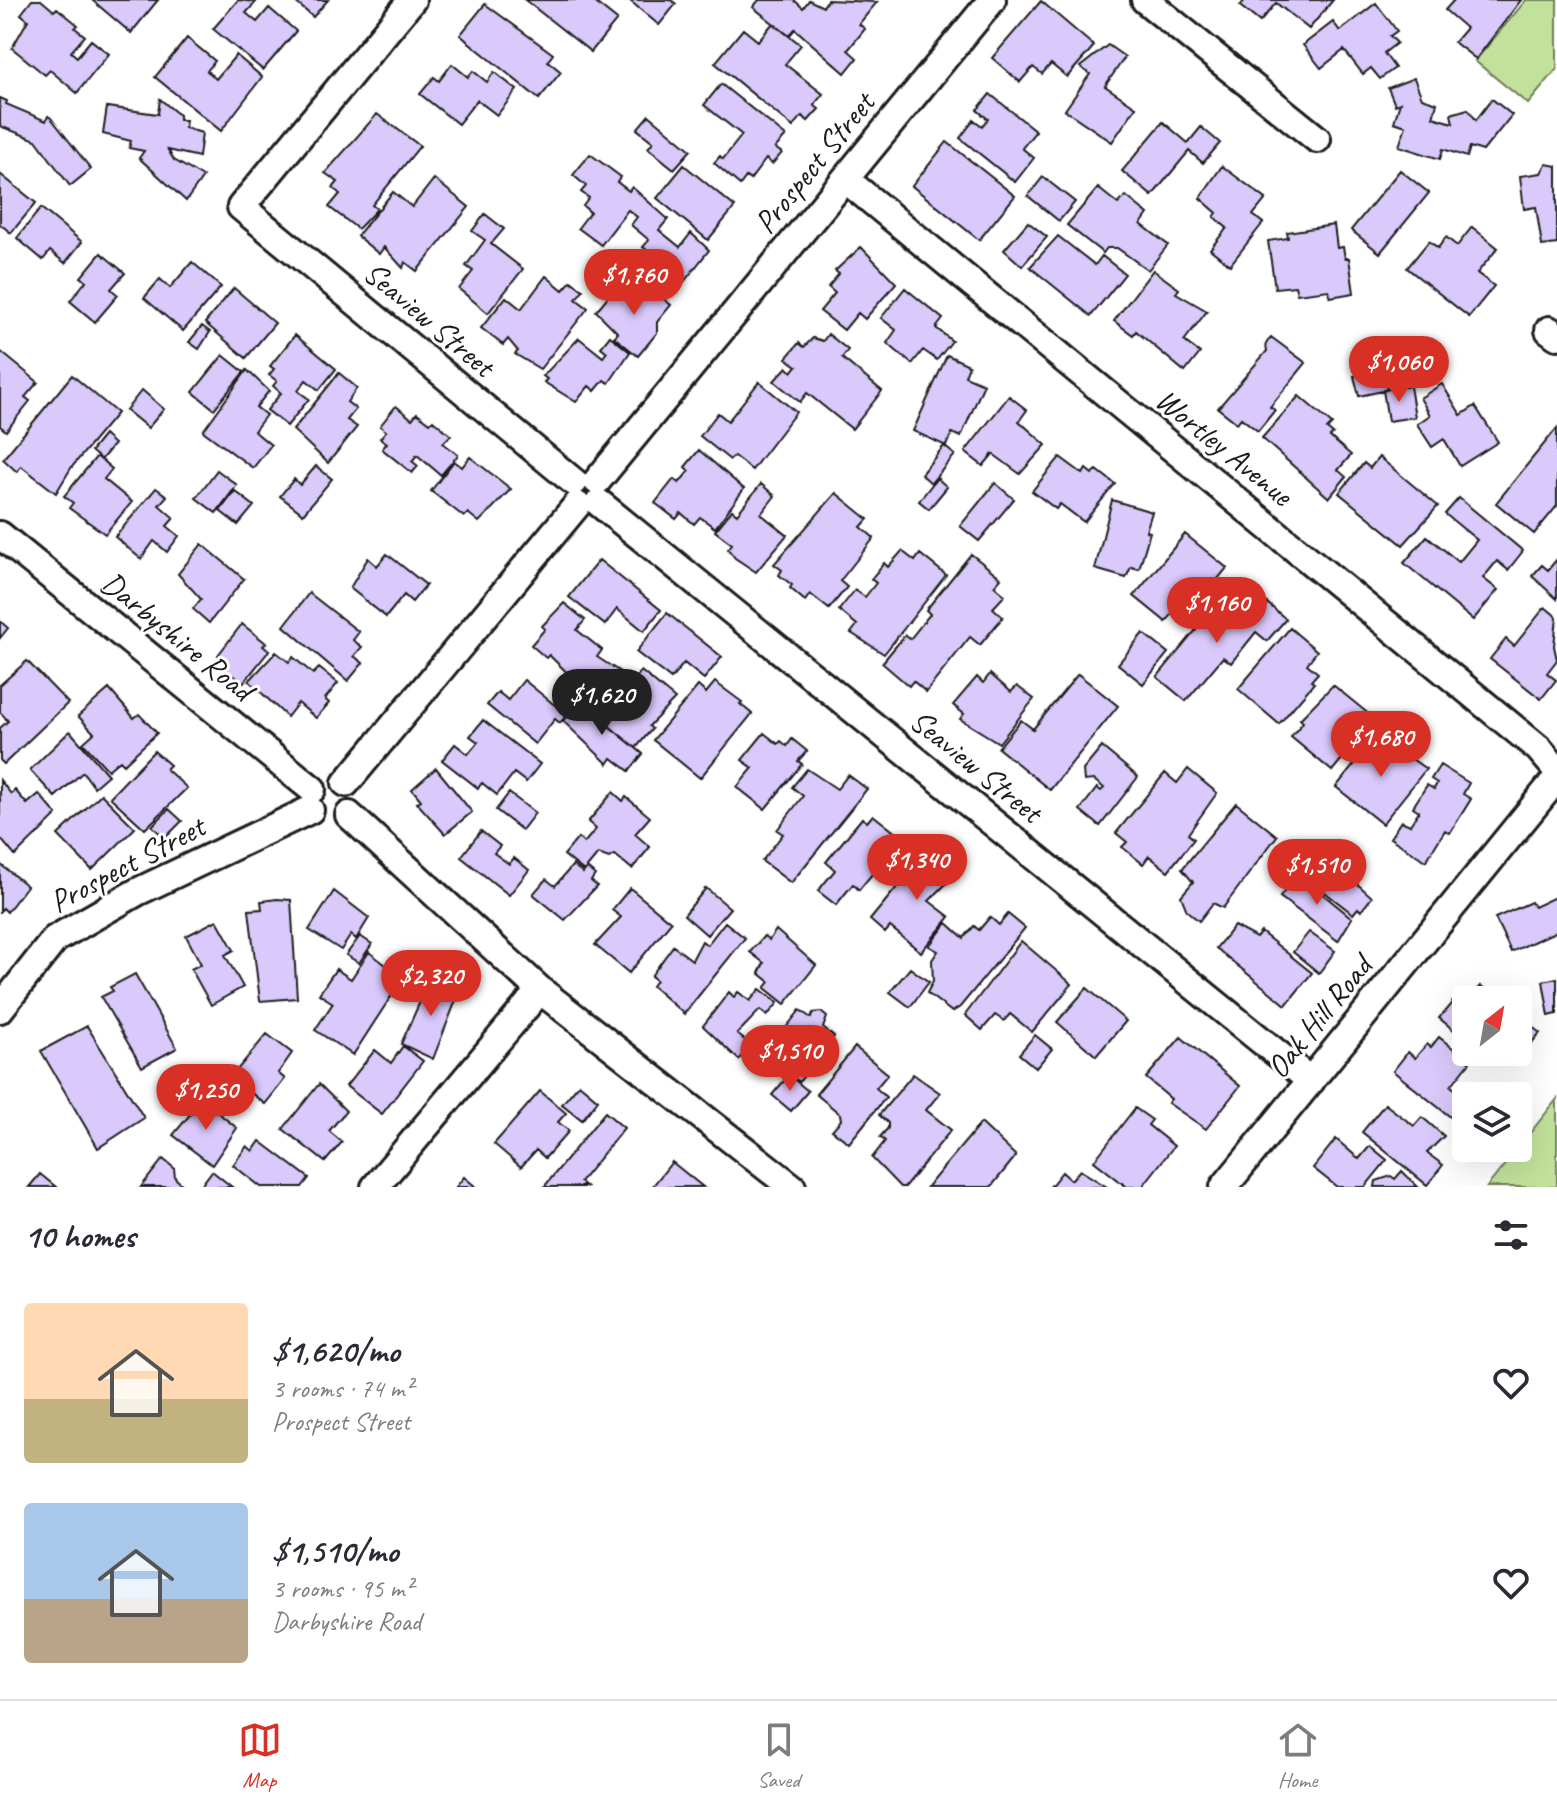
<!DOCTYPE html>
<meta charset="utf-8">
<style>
:root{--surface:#fff;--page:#f7f7f7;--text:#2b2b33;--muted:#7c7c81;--line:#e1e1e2;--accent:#d93025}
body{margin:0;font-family:Caveat,sans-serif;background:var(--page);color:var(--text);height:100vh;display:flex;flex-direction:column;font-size:30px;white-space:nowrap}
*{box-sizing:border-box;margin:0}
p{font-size:26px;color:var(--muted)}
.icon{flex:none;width:44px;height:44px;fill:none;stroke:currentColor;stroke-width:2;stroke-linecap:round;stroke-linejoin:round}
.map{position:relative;height:1187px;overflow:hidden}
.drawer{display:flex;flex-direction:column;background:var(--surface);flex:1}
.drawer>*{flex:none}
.needle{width:52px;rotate:31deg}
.buttons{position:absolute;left:1452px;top:986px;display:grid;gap:16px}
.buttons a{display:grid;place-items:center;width:80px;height:80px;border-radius:8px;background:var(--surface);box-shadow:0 8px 32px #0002;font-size:40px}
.price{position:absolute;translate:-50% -68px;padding:0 18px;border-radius:28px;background:var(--accent);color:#fff;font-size:26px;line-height:52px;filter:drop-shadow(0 2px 4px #0008)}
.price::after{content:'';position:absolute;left:50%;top:48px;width:24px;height:18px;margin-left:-12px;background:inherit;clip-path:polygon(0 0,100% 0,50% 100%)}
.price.selected{background:#222;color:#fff}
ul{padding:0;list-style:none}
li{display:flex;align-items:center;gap:24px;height:200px;padding:0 24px}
li span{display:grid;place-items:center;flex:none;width:224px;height:160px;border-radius:8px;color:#555}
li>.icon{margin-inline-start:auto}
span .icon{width:96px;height:96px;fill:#fffc;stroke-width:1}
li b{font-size:34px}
h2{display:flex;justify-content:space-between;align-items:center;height:96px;padding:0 24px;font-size:34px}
.tab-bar{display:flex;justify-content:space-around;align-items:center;height:112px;border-top:2px solid var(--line);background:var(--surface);font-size:22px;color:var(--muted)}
.tab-bar a{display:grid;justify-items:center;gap:4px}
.tab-bar .selected{color:var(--accent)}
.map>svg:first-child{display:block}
</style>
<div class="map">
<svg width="1557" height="1187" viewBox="0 0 1557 1187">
<rect width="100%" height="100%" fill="#fff"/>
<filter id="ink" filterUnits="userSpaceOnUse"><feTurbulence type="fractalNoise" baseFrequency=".0125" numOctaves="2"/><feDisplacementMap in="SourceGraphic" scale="16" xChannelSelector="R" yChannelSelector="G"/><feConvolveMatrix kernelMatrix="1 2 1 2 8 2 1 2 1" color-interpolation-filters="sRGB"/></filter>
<g filter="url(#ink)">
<!-- green -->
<path fill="#c2e29b" stroke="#6f7f5c" stroke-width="2" d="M1526 0H1557V69L1528 104 1475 61Z
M1557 1099V1187H1487Z"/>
<!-- building -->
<path fill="#dac9fb" stroke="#1c1c1c" stroke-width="2" d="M32 0H41L54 11 57 8 78 25 75 28 85 36 71 52 77 57 91 40 109 54 77 93 50 70 45 75 12 48 28 20 21 14Z
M92 0H158L131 33Z
M238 0 256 2 246 13 257 22 269 8 296 31 263 70 213 29Z
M293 0H328L313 17Z
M525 0H592L617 20 591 52Z
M629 0H671L676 4 659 25Z
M759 0H794L803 8 809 0 823 7 827 0 877 2 859 24 865 29 848 50 857 58 845 73 795 29 789 36 753 7Z
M1245 0H1333L1309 29 1276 3 1260 22 1240 6Z
M1454 0H1521L1476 59 1454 42 1466 28 1445 10Z
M1041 1 1094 46 1067 77 1051 64 1042 74 1033 67 1020 82 992 58Z
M1376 3 1397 31 1390 36 1397 43 1384 53 1395 68 1380 79 1371 68 1363 74 1344 50 1321 68 1303 45 1333 22 1340 31Z
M485 4 553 54 548 61 561 72 539 99 460 35Z
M773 23 801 45 785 64 823 94 814 105 819 109 808 121 802 116 793 127 715 63 743 29 758 41Z
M187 38 215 61 207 71 216 79 236 55 262 77 221 131 155 77Z
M1108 45 1125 57 1105 86 1136 107 1112 142 1065 110 1090 74 1080 67Z
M452 64 468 77 473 71 487 82 494 72 517 90 497 115 477 100 458 124 420 94 434 77 439 81Z
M1414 78 1422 98 1437 103 1433 117 1453 123 1451 114 1468 109 1476 120 1492 99 1512 115 1483 151 1470 147 1467 157 1443 149 1440 159 1399 146 1406 126 1394 122 1400 103 1395 105 1388 88Z
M721 84 786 136 775 148 782 153 772 164 766 159 750 180 746 177 740 185 714 163 720 156 723 159 742 135 704 105Z
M990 94 1036 131 1022 148 1034 158 1015 182 960 138 974 120 982 126 988 119 977 110Z
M0 98 7 101 6 104 46 121 48 116 51 118 91 169 70 186 36 140 0 126Z
M160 99 179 115V120H186L185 128 202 133 199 157 168 150 174 160 203 177 186 201 139 158 144 151 129 148 131 141 103 134 107 107 158 114Z
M377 114 420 146 372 205 377 209 358 229 329 207 340 194 333 188 338 182 325 173Z
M649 115 691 150 674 169 648 148 653 142 637 129Z
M1163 122 1188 143 1201 127 1220 143 1203 163 1189 151 1152 196 1122 171Z
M947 142 1015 196 979 240 912 186Z
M590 154 621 177 617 182 629 191 632 187 668 219 659 230 680 247 691 233 709 250 679 288 659 268 656 273 645 264 652 254 643 247 649 240 631 225 637 217 628 210 601 245 578 228 590 212 583 206 589 198 581 192 586 186 573 175Z
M1546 164 1557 166V244L1542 246 1536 207 1524 209 1520 176 1541 173Z
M684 165 735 207 708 240 657 198Z
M1222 166 1266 199 1253 215 1263 223 1230 265 1210 249 1227 228 1214 217 1217 213 1200 198Z
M1400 170 1429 193 1380 253 1351 230Z
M0 174 36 203 11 233 0 224Z
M1043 177 1075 202 1059 221 1028 196Z
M434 179 469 207 417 271 405 262 403 268 384 247 379 254 357 236 393 192 412 207Z
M1098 188 1118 204 1126 196 1148 214 1141 224 1168 245 1148 270 1117 248H1107L1103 253 1067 225Z
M41 208 82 242 65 263 50 251 43 260 17 238Z
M485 214 504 229 491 244 523 269 488 313 459 289 473 271 466 266 485 240 472 231Z
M1028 222 1047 237 1022 266 1004 250Z
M1334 225 1337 248 1343 247 1345 258H1349L1354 293 1330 297 1329 290 1297 294 1295 286 1275 288 1268 241 1288 238 1287 232Z
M1472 227 1498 248 1477 273 1494 286 1469 317 1407 268 1429 241 1438 248 1446 237 1457 246Z
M1058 236 1095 265 1102 256 1125 274 1091 316 1030 267Z
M861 247 896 283 865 319 858 313 844 330 820 311 835 293 828 287 839 274 835 271Z
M101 253 125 273 111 289 118 295 95 322 70 301 86 281 81 277Z
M192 262 221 287 183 331 144 298 160 279 170 288Z
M1153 270 1179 289 1176 293 1207 311 1184 341 1200 353 1185 372 1136 331 1133 335 1114 321Z
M546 276 563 290 571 281 583 290 576 299 588 308 540 369 515 354 518 351 508 339 503 345 481 328 506 297 521 309Z
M619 283 638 300 650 288 671 305 657 322V333L638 356 614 337 618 333 596 311Z
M234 288 275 323 246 358 205 323Z
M905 288 943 319 936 328 952 341 937 360 923 350 912 364 887 343 896 330 881 318Z
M202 326 210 332 199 349 189 342Z
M828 334 848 350 842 358 882 391 852 429 807 393 800 402 774 381 787 367 792 372 797 366 786 358 799 343 804 347 813 338 823 341Z
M295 335 336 369 319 390 306 380 298 391 309 399 287 426 267 410 281 393 273 386 277 381 269 375 274 369 270 366Z
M610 336 630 352 609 383 604 380 595 391 589 386 576 402 544 382 547 379 543 376 579 338 603 357 607 352 601 347Z
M1271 337 1306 363 1270 407 1275 410 1258 431 1241 418 1237 423 1218 408 1267 351 1266 344Z
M0 351 38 382 25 397 30 401 6 431 0 426Z
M223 355 244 372 214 409 193 392Z
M947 355 969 365 965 376 984 384 961 437 952 433 946 446 913 431Z
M247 370 269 391 256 407 266 415 254 431 271 445 253 468 203 431Z
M1383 371 1387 390 1359 396 1354 376Z
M339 373 357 388 347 402 356 409 347 420 357 427 328 463 293 430Z
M72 375 117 413 71 468 56 493 21 466 17 472 3 459Z
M759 382 796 412 752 470 734 456 730 460 700 436 718 413 728 421Z
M1442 384 1461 415 1475 406 1498 442 1460 466 1444 439 1432 447 1417 424 1430 415 1420 398Z
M1410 386 1415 417 1388 421 1383 390Z
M142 390 164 409 148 428 126 410Z
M1009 396 1027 410 1019 421 1046 445 1020 474 993 454 983 466 965 452Z
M1299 396 1332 424 1327 429 1333 434 1330 437 1351 455 1338 470 1346 477 1329 498 1262 438Z
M396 406 412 419 417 413 430 423 433 420 451 435 443 443 458 455 441 475 417 455 412 461 418 466 412 473 382 449 387 443 380 438 386 431 380 426Z
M1557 428V506L1534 534 1496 503Z
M104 435 114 444 101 460 91 451Z
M944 446 955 455 931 483 921 474Z
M699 450 744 489 715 528 700 517 694 524 681 513 676 519 655 503 674 479 679 483 689 471 685 467Z
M97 456 112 469 104 479 132 502 105 534 69 508 73 503 64 496Z
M470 457 511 489 479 522 468 513 464 517 431 491 454 461 462 467Z
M1060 457 1083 474 1086 469 1092 474 1097 470 1115 484 1084 522 1060 504 1056 509 1032 491Z
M1379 457 1438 506 1403 545 1339 493 1364 463 1370 468Z
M316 466 332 479 303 514 280 496 294 479 300 485Z
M217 470 237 485 216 513 196 498Z
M937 478 947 487 929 509 919 501Z
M995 483 1014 499 979 541 960 526Z
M761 484 775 496 761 514 787 535 756 572 735 558 728 549 732 544 715 531 732 510 737 514Z
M156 488 167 496 159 505 174 518 167 526 179 536 167 552 154 541 141 559 115 537Z
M235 491 254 506 238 525 220 511Z
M836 493 868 519 861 527 874 538 840 581 847 587 829 609 810 594 805 601 790 588 792 585 779 575 782 570 774 564Z
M1459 498 1523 551 1508 570 1497 561 1483 578 1498 590 1473 620 1404 563 1427 536 1459 562 1477 540 1445 514Z
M1112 500 1152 512 1146 531 1150 532 1139 569 1131 567 1126 578 1095 569Z
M1185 534 1227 568 1212 586 1207 581 1179 615 1174 612 1166 622 1134 596Z
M202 544 244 579 209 623 193 609 201 599 178 574Z
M902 551 915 561 920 554 946 575 884 654 851 633 857 625 839 610 855 590 865 597 876 583 871 579 884 563 888 567Z
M387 554 426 585 412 602 404 595 386 617 350 588 368 558 377 566Z
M971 554 1001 578 994 586 1005 595 993 608 1003 617 980 645 970 637 926 692 913 681 909 686 882 663 905 635 910 639 930 614 926 610Z
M1557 559V599L1532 576 1542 565 1548 570Z
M599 560 661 610 644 631 617 609 605 625 569 597Z
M309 593 359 632 353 640 362 647 354 656 363 663 348 681 284 626Z
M1224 596 1253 620 1267 603 1286 619 1267 641 1256 632 1231 663 1223 657 1186 701 1157 677Z
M564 603 585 620 577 630 602 650 597 657 634 681 641 671 675 699 649 726 652 729 636 748 606 724 614 715 607 709 616 698 601 686 597 691 587 683 583 688 549 655 546 658 531 645 545 629 542 626Z
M1545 607 1557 617 1554 646 1557 660 1547 673 1556 680 1541 699 1490 659 1506 639 1514 646Z
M667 613 722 657 704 679 684 663 671 679 636 652Z
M0 621 8 628 0 638Z
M242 624 266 643 263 646 269 651 244 682 222 670 228 663 218 655Z
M1290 628 1317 651 1307 664 1318 673 1311 681 1314 683 1279 724 1238 689Z
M1143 633 1168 653 1143 684 1118 664Z
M276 652 289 662 293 657 313 674 319 668 338 683 325 699 329 703 316 718 298 703 287 717 249 681Z
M27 661 68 703 4 764 0 760V728L8 721 0 712V685Z
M990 674 1011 692 1017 686 1034 699 999 743 960 719 964 714 953 705 977 677 983 683Z
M1078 674 1118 706 1050 790 998 748 1021 720 1033 729Z
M524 680 567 715 560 723 555 719 535 744 487 705 498 692 508 700Z
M715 682 742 702 740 704 752 714 700 778 653 740 698 686 706 693Z
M1333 685 1370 715 1367 718 1378 726 1364 743 1343 726 1332 740 1347 753 1332 771 1291 737 1303 722 1300 719Z
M109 689 134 718 139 714 157 733 124 764 120 760 108 770 83 743 94 733 78 716Z
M579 701 643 754 629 771 612 758 608 764 563 721Z
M483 720 540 764 526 782 514 773 497 795 482 783 478 788 442 760 455 744 468 754 478 742 470 736Z
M70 731 108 775 94 787 83 772 55 797 30 770Z
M764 733 778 744 781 741 787 746 792 739 807 751 798 761 802 764 765 809 737 787 753 768 742 760Z
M1378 735 1426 769 1382 824 1336 787Z
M1102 747 1138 777 1100 826 1080 810 1097 788 1101 791 1104 788 1094 780 1084 781 1083 770Z
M154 751 170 765 166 769 187 788 145 829 110 797Z
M1440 765 1469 783 1463 794 1471 799 1450 833 1445 830 1426 861 1390 838 1401 821 1410 825 1419 811 1413 807 1427 785 1434 789 1437 783 1431 779Z
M436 768 472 812 445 834 417 803 421 800 412 789Z
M807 769 837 789 848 775 867 789 791 883 762 861 783 834 777 830 803 796 792 787Z
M1188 769 1217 793 1188 834 1194 839 1168 871 1149 856 1143 864 1122 847 1127 842 1116 833 1165 773 1177 783Z
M0 780 11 794 15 790 27 804 39 794 57 815 15 856 0 838Z
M613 792 623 801 626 797 650 817 635 834 650 847 632 869 615 855 609 858 598 854 584 871 564 855 578 838 584 843 596 829 588 822Z
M509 793 535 813 522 830 496 810Z
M101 794 135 828 92 870 58 835Z
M1236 803 1277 836 1223 908 1213 903 1199 921 1187 911 1181 896 1193 882 1182 869Z
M169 809 182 821 165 838 152 826Z
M873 815 902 838 859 890 853 884 836 905 818 891 835 870 826 862 862 818 867 822Z
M481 831 500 846 494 853 509 864 514 858 529 870 509 895 461 857Z
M929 848 958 872 929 901 950 917 921 952 890 927 885 933 870 920Z
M1317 848 1372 897 1361 911 1358 908 1353 914 1299 872Z
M0 864 27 886 7 912 3 908 0 911Z
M573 865 583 873 587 868 595 875 591 881 597 886 565 920 533 894 546 879 555 886Z
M1298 874 1352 918 1338 941 1280 897Z
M630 888 671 922 629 973 595 945 621 917 612 910Z
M706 888 730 908 707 935 684 915Z
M334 891 369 918 356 939 351 935 341 950 309 930Z
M1557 896V931L1511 952 1495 918 1531 902 1534 907Z
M277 899 291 900 297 998 260 1001 249 910 262 909 261 901Z
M1008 914 1025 928 960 1007 952 1012 927 993 933 981 932 960 938 951 929 946 947 923 964 938 974 926 979 930 990 917 999 925Z
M217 920 234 950 225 955 243 987 211 1005 191 969 201 964 186 936Z
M725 922 745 938 684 1014 652 986 656 980 651 976 673 946 692 960 702 941 707 945Z
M1234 926 1256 938 1261 932 1312 973 1286 1005 1216 948Z
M776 930 816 965 785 1004 765 988 770 982 759 973 764 963 750 952 764 936 769 940Z
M1309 932 1335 951 1319 973 1293 952Z
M360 936 372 944 359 963 346 955Z
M1021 941 1072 984 1032 1032 1010 1014 1004 1021 995 1015 982 1030 965 1015Z
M369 952 403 978 353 1055 315 1030 333 1003 319 994 336 969 351 979Z
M910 968 929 982 910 1007 890 992Z
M135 974 177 1048 142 1067 101 997 113 991 110 987Z
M431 977 460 990 433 1059 401 1044Z
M1557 978V1014L1549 1016 1543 981Z
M1480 986 1494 997 1497 994 1504 1000H1468Z
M1087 988 1126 1021 1096 1056 1057 1022Z
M760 989 778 1003 767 1016 760 1010 737 1034 751 1045 739 1060 703 1026 729 992 734 997 738 992 750 1001Z
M1455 999 1463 1006 1466 1003V1040L1439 1018Z
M800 1010 811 1018 813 1013 821 1012 827 1017 823 1028 834 1037 799 1082 765 1054Z
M1522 1018 1540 1033 1516 1061 1505 1052H1518V1023Z
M87 1026 144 1118 98 1148 41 1051Z
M267 1034 292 1053 278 1073 285 1079 265 1104 231 1077Z
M1035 1035 1052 1049 1036 1068 1019 1054Z
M1181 1037 1240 1086 1206 1129 1168 1103 1171 1099 1146 1078Z
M1439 1037 1470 1062 1451 1086 1466 1098 1463 1127 1393 1071 1408 1052 1415 1058 1427 1044 1431 1047Z
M403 1046 423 1061 382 1114 346 1086 375 1050 391 1063Z
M855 1047 888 1074 876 1088 886 1097 849 1143 832 1130 841 1120 840 1114 816 1094Z
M913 1074 940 1093 926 1110 951 1130 905 1187H900L872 1158 885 1141 880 1137 888 1128V1123L879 1115Z
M789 1075 808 1091 791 1111 772 1095Z
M319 1084 346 1111 329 1131 342 1142 325 1162 283 1129Z
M579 1084 598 1100 582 1120 562 1104Z
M540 1091 566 1113 558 1122 569 1131 545 1158 536 1150 521 1167 494 1144Z
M202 1100 237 1128 212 1165 173 1135Z
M1385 1104 1414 1126 1422 1117 1444 1136 1427 1153 1443 1165 1427 1185 1362 1132Z
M1135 1108 1152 1120 1148 1125 1174 1146 1142 1187H1127L1094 1161Z
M605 1112 624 1128 580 1182 586 1187H544Z
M981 1123 1016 1156 991 1187H927Z
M1336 1139 1359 1159 1370 1146 1387 1160 1365 1187H1337L1313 1168Z
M260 1141 309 1178 302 1187H261L233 1165 247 1146 253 1151Z
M163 1159 174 1168 175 1178 185 1187H141Z
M672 1162 703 1187H652Z
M1080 1170 1107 1187H1050L1062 1172 1071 1180Z
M212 1171 232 1187H200Z
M1402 1171 1418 1187H1375L1376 1181 1391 1176 1395 1179Z
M40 1174 56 1187H29Z
M464 1177 476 1187H456Z"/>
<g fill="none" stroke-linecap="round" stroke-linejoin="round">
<!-- minor casing -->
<g stroke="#1c1c1c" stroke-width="32">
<path id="minor" d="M412 0 241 207 574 482
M1145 0 1317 139
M845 179 1539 749 1557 770
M1549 330 1557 336
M597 481 992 0
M599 503 1311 1081
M0 535 312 789
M346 783 577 505
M349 815 540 990 792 1187
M0 1009 55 939 137 892 310 810
M375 1187 540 990
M1224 1187 1557 778"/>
</g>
<!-- minor -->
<use href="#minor" stroke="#fff" stroke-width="26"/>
</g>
</g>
<g text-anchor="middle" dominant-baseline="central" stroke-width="6" stroke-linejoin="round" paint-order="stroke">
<!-- street labels -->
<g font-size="32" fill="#1c1c1c" stroke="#fff">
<text transform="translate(814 163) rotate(-51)">Prospect Street</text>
<text transform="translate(429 319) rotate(40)">Seaview Street</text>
<text transform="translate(1224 447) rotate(39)">Wortley Avenue</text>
<text transform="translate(177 636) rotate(39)">Darbyshire Road</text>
<text transform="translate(976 766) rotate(39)">Seaview Street</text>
<text transform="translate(127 864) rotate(-28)">Prospect Street</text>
<text transform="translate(1319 1017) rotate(-51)">Oak Hill Road</text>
</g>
</g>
</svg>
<div class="buttons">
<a><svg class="needle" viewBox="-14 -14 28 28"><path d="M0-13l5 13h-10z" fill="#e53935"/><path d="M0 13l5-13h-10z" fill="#7c7c81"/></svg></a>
<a><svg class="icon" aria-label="layers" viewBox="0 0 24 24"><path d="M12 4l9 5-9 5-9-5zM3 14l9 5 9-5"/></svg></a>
</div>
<b class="price" style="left:634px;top:317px">$1,760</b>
<b class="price" style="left:1399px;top:404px">$1,060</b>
<b class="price" style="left:1217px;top:645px">$1,160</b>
<b class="price selected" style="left:602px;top:737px">$1,620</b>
<b class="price" style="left:1381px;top:779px">$1,680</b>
<b class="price" style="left:917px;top:902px">$1,340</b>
<b class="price" style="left:1317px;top:907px">$1,510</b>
<b class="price" style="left:431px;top:1018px">$2,320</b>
<b class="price" style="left:790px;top:1093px">$1,510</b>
<b class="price" style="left:206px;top:1132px">$1,250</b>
</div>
<section class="drawer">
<h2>10 homes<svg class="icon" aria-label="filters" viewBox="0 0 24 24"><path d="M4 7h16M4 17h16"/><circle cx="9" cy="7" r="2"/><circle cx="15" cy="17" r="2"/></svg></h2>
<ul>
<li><span style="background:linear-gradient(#ffd9b3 60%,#c2b280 0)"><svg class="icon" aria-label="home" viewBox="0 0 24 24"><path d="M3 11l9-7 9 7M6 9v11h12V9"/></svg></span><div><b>$1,620/mo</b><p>3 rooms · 74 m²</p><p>Prospect Street</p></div><svg class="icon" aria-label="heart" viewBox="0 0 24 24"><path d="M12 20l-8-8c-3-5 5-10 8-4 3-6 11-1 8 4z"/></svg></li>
<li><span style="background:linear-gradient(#a9c7e8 60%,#b9a48a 0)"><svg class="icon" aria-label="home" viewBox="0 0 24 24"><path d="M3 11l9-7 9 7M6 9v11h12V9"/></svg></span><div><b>$1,510/mo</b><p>3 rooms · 95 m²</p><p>Darbyshire Road</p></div><svg class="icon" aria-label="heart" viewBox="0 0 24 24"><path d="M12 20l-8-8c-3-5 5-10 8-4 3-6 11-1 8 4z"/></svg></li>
</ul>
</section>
<nav class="tab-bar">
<a class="selected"><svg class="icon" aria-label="map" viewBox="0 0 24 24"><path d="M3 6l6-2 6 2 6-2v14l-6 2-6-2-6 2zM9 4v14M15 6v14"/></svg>Map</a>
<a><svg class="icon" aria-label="saved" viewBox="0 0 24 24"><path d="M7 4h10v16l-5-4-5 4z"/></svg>Saved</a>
<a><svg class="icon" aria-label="home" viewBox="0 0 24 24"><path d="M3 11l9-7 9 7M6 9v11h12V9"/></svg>Home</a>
</nav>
